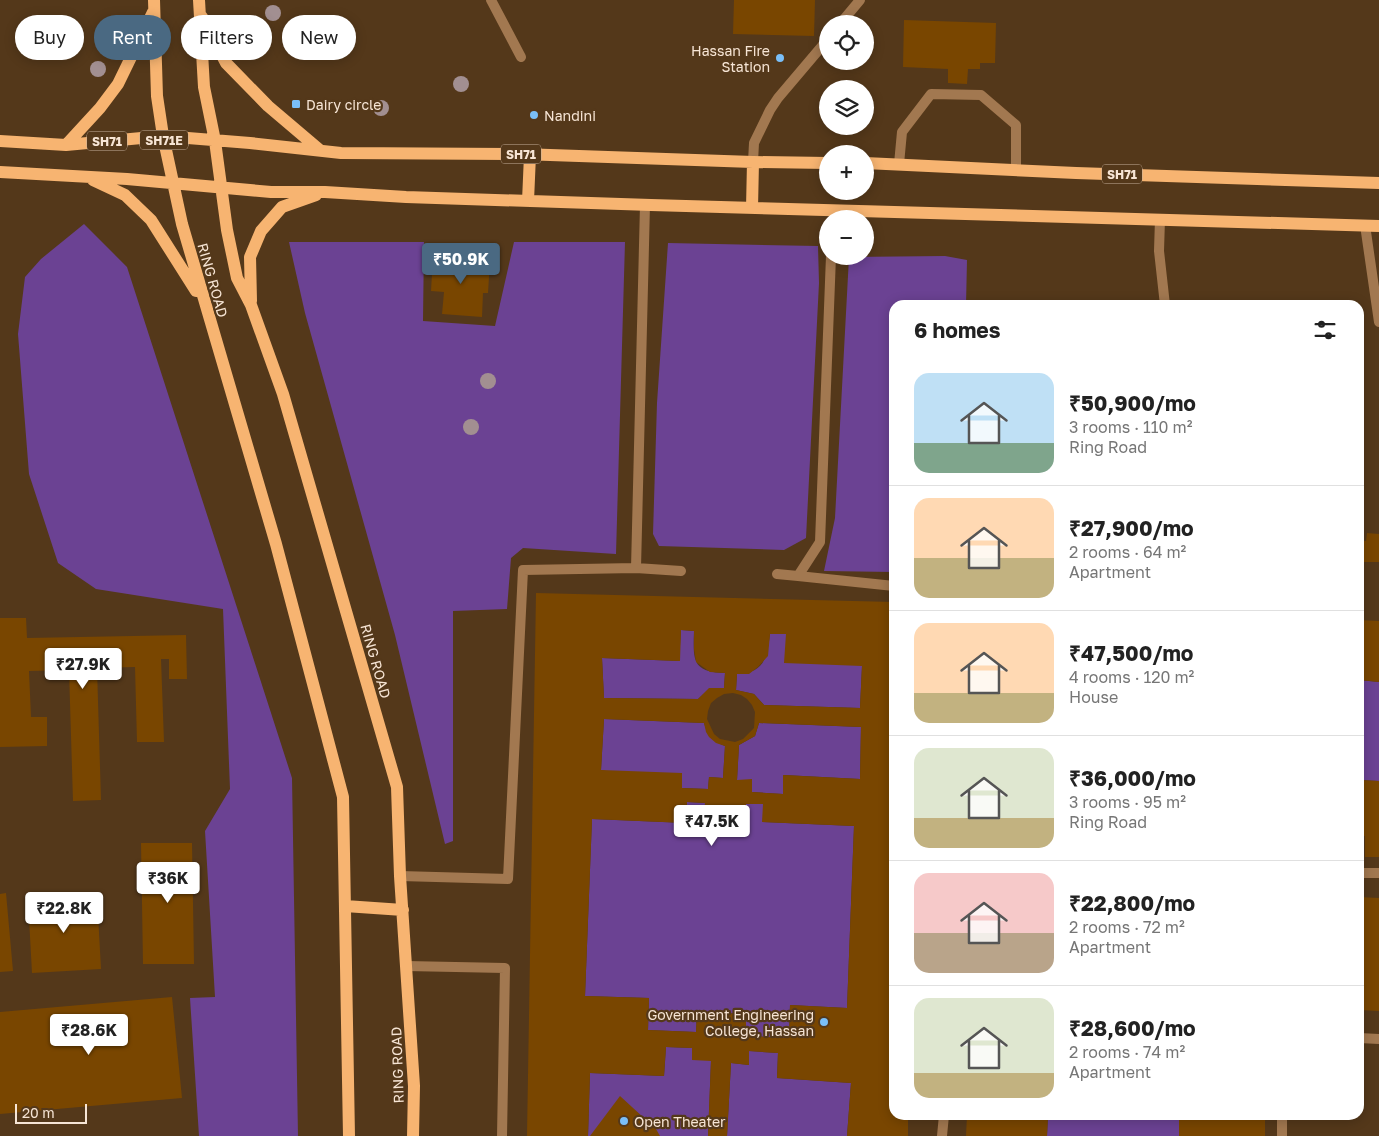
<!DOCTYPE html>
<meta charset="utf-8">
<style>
:root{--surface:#fff;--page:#f2f2f2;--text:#222;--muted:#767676;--line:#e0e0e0;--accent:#4a6982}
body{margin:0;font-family:"Golos Text",sans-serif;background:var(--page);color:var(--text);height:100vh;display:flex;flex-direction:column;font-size:19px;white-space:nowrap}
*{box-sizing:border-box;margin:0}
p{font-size:16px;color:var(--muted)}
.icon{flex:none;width:28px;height:28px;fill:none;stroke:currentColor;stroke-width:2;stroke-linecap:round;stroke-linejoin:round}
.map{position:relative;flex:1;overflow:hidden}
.details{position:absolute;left:889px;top:300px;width:475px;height:820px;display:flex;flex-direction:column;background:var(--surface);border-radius:15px;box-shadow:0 2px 12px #0003}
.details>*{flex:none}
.hud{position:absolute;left:15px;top:15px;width:475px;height:45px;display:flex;gap:10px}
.tools{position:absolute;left:819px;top:15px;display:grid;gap:10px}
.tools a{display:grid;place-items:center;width:55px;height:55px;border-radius:50%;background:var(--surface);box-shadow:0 2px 12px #0003;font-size:25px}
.scale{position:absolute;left:15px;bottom:12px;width:72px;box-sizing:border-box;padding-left:5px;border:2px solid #f7e5d5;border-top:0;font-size:14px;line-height:18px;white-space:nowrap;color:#f7e5d5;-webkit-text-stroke:4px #54381a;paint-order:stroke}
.price{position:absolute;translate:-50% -42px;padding:0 11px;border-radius:5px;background:#fff;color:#222;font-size:16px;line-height:32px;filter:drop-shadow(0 1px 2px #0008)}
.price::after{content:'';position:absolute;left:50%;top:30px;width:15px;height:11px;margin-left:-8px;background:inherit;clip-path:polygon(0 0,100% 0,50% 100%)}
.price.on{background:var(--accent);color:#fff}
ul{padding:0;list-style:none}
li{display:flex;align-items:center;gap:15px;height:125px;padding:0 25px}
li+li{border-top:1px solid var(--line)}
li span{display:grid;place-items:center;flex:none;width:140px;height:100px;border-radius:15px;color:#555}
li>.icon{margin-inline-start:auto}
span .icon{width:60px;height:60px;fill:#fffc;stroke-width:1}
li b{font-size:21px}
h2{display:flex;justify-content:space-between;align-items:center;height:60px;padding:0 25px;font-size:21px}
.chip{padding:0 18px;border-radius:22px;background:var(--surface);box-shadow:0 2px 12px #0003;font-size:18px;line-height:45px}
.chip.on{background:var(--accent);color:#fff}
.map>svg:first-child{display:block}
</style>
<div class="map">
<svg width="1379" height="1136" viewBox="0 0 1379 1136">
<rect width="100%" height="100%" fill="#54381a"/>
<!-- green -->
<path fill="#6b4293" d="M84 224 127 267 292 778 298 1136H199L190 998 215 997 205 831 230 789 223 609 96 589 58 563 29 474 18 334 25 277 41 259Z
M289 242H424L423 321 495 326 514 242H625L616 554 523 548 511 558 507 609 453 611V841L445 844 395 635 305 313Z
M668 243 818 246 819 283 806 538 784 550 659 546 653 534 657 403Z
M945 256 967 260 966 305H894V572L824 571 835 518 849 257Z
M681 630 694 631C693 660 692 672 725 673L724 688 709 689 698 699 604 698 602 658 679 661Z
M770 634H786L862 666 860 708 764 705 754 694 736 690 737 674C765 673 767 657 770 634Z
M1359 680 1379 682V781L1359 780Z
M604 719 704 723C707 734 713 742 725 746L723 778 709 777 708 789 682 788 601 770Z
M759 723 861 727 860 779 784 775 783 794 752 792V780H737L739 745 755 736Z
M687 802 705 803 704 821 745 823 746 804H763V822L854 826 847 1008 790 1005 789 1038 746 1036V1014L697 1012 696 1032 648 1030 649 998 585 996 592 819 686 823Z
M666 1047 692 1048 711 1061 708 1136H588L590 1073 664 1076Z
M749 1051 778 1053 777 1078 851 1083 847 1136H727L731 1063 749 1065Z
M1048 1115H1179V1136H1047Z"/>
<!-- building -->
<path fill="#794600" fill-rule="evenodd" d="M734 0H815L814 36 733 34Z
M904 20 996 23 995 63H980V69H968L967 84 948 83V69L903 67Z
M433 257 490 261 488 293H483L482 317 442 314 444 292 431 291Z
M1367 533 1379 534V562H1359V540L1366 541Z
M536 593 894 602V1115H908V1136H847L851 1083 777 1078 778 1053 749 1051V1065L731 1063 727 1136H708L711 1061 692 1060V1048L666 1047 664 1076 590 1073 588 1136H527ZM681 630 694 631V649L696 662 710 672 725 673 724 688H709L698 699 604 698 602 658 680 661ZM770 634H786L784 663 862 666 860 708 764 705 754 694 736 690 737 674H749L758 667 768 656ZM733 693 741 695 747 699 752 705 755 712 754 728 743 739 735 742 720 739 714 734 707 719 708 711 711 703 717 698 724 694ZM604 719 704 723 706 732 709 737 716 743 725 746 723 778 709 777 708 789 682 788V773L601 770ZM759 723 861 727 860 779 783 775V794L752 792V779L737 780 739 745 755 736ZM687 802 705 803 704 821 745 823 746 804H763L762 822 854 826 847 1008 790 1005 789 1038 746 1036V1014L697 1012 696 1032 648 1030 649 998 585 996 592 819 686 823Z
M0 618H26L27 638 186 635 187 679H169V659H161L164 742H137L135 667 97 668 101 800 73 801 69 670 29 671 31 717H47V746L0 747Z
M1359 620 1379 621V682L1359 680Z
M1359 780 1379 781V857H1365V836H1359Z
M141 843H192L194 964H143Z
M6 893 13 971 0 972V894Z
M97 896 101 969 32 973 28 900Z
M1359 897 1379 898V1011L1359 1010Z
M172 997 182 1098 0 1114V1012Z
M620 1096 656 1129 660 1136H590Z
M967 1115H1048L1047 1136H966Z
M1179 1115H1265V1136H1179Z"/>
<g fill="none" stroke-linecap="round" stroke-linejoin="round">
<!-- service -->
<path stroke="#a27850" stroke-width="10" d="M491 0 521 57
M840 24 860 0
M753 162 754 143 770 110 778 98 828 39
M899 164 902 132 931 94 981 95 1016 125V170
M1160 219 1159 251 1165 305
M1365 225 1379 322
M636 568 645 205
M777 574 798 576 820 542 831 256
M798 576 894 586
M1359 873H1379
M400 876 508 879 523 570 636 568 681 571
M406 966 505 968 502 1136
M1359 1038 1379 1039
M1282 1115V1136
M942 1136 944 1115"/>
<!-- primary -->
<path stroke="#f7b471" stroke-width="12" d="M154 0 157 96 163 136 182 224 276 544 343 797 349 1136
M199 0 204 87 215 141 227 230 237 278 251 305 283 394 397 787 400 876 414 1086 413 1136
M202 17 226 63 268 106 321 151
M0 141 66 145 163 136 250 143 341 153 521 154 753 162 828 163
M66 145 100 108 118 84 153 12
M865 163 1076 173 1379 183
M0 172 127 179 271 192H325L406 197 651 205 1379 226
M93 180 125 195 151 220 196 291
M528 201 530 155
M752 208 753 162
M251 301 250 257 261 231 282 207 316 195
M345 906 403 910"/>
</g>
<!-- trees -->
<g fill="#a28f91">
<circle cx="273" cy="13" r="8"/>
<circle cx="98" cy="69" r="8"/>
<circle cx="461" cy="84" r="8"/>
<circle cx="381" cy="108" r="8"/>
<circle cx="488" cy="381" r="8"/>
<circle cx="471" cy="427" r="8"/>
</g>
<!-- markers -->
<g fill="#7abff8" stroke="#54381a" stroke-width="2">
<circle cx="780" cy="58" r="5"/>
<rect x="291" y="99" width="10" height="10" rx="2.5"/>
<circle cx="534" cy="115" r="5"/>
<circle cx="824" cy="1022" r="5"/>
<circle cx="624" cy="1121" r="5"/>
</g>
<g text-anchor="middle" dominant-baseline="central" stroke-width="4.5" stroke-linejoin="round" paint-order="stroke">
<!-- shield labels -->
<g fill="#54381a" stroke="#c6b19d" stroke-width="1">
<rect x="140" y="130.5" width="48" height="19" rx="4"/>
<rect x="87" y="131.5" width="40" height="19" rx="4"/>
<rect x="501" y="144.5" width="40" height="19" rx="4"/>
<rect x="1102" y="164.5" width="40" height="19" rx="4"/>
</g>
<g font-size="12" font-weight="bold" fill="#f7e5d5">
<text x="164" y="140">SH71E</text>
<text x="107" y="141">SH71</text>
<text x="521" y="154">SH71</text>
<text x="1122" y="174">SH71</text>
</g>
<!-- poi labels -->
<g font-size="14" fill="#f7e5d5" stroke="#54381a" text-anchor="start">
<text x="770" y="50" text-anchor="end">Hassan Fire<tspan x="770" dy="16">Station</tspan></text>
<text x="306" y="104">Dairy circle</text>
<text x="544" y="115">Nandini</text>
<text x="814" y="1014" text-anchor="end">Government Engineering<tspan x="814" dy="16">College, Hassan</tspan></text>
<text x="634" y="1121">Open Theater</text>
</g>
<!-- street labels -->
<g font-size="14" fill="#f7e5d5" stroke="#54381a">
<text transform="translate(213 280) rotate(74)">RING ROAD</text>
<text transform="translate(376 661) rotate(74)">RING ROAD</text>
<text transform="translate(397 1065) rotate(-92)">RING ROAD</text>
</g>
</g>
</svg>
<div class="tools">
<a><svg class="icon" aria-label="locate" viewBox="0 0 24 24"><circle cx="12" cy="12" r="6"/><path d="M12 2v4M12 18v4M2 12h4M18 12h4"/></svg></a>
<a><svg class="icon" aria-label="layers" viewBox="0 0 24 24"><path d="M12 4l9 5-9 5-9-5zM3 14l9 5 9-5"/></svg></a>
<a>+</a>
<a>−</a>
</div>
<div class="scale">20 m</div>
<b class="price on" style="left:461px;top:285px">₹50.9K</b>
<b class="price" style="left:83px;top:690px">₹27.9K</b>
<b class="price" style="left:712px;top:847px">₹47.5K</b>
<b class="price" style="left:168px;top:904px">₹36K</b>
<b class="price" style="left:64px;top:934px">₹22.8K</b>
<b class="price" style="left:89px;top:1056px">₹28.6K</b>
<div class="hud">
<a class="chip">Buy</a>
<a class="chip on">Rent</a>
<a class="chip">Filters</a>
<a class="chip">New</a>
</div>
<section class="details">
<h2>6 homes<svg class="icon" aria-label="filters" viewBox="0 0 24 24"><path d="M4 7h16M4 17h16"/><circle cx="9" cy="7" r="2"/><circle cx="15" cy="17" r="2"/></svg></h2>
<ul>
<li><span style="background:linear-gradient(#bfe0f5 70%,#7fa58c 0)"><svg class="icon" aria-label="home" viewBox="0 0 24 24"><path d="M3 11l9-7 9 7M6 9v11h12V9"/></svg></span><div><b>₹50,900/mo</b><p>3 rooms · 110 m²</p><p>Ring Road</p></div></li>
<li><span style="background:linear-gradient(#ffd9b3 60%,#c2b280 0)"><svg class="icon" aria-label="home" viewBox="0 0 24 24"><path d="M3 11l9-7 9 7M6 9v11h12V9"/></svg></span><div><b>₹27,900/mo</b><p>2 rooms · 64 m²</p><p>Apartment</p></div></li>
<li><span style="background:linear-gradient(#ffd9b3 70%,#c2b280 0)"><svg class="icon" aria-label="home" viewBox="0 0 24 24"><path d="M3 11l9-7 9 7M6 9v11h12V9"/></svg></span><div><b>₹47,500/mo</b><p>4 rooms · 120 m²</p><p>House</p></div></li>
<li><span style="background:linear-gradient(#dfe7d0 70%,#c2b280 0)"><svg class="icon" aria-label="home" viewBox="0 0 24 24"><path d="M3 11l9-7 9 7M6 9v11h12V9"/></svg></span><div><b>₹36,000/mo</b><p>3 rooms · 95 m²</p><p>Ring Road</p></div></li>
<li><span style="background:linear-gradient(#f6c9c9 60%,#b9a48a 0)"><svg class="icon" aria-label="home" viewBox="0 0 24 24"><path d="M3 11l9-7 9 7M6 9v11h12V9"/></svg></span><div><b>₹22,800/mo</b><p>2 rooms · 72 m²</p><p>Apartment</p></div></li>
<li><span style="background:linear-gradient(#dfe7d0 75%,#c2b280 0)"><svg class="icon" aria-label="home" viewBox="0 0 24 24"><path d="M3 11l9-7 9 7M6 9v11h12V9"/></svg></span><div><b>₹28,600/mo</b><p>2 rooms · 74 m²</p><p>Apartment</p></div></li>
</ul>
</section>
</div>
